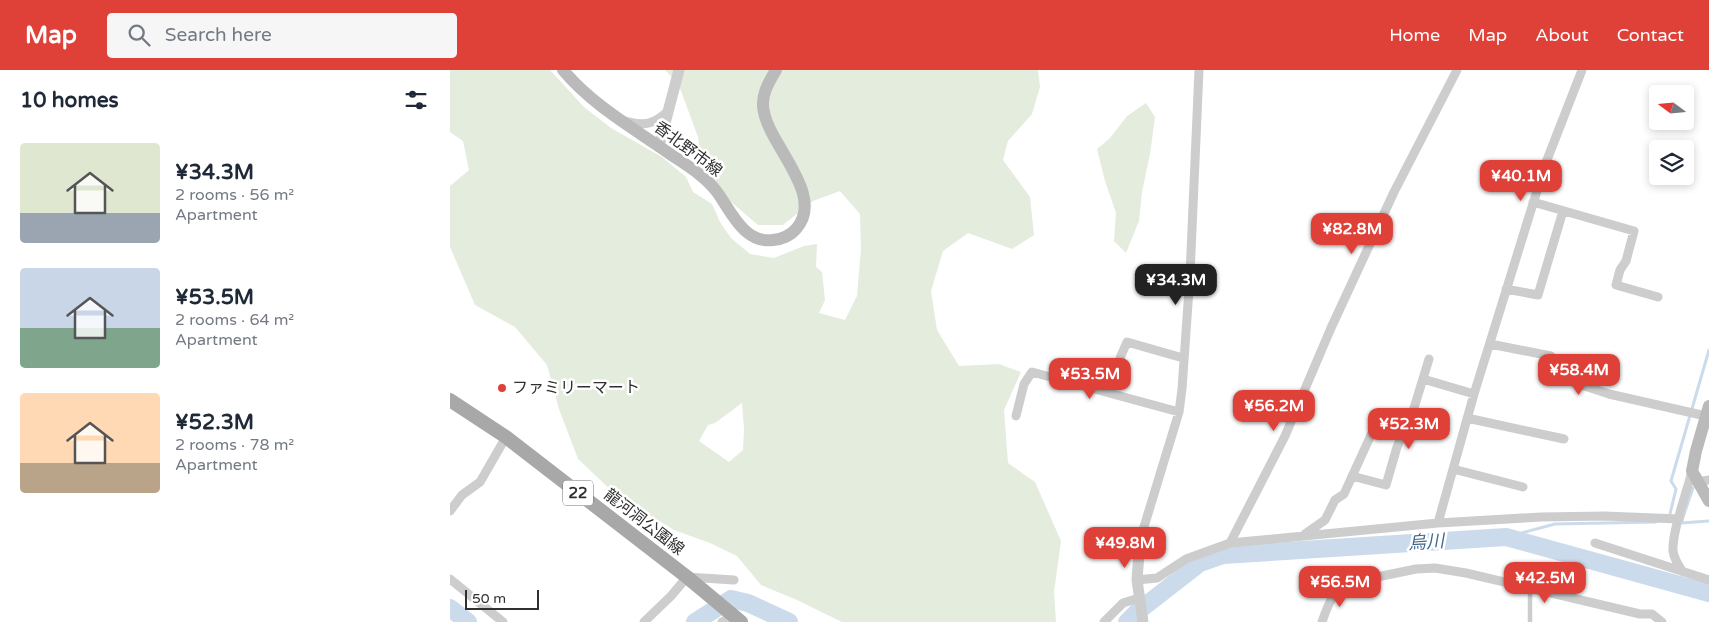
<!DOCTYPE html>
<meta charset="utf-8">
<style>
:root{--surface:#fff;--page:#f6f6f7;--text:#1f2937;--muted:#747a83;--accent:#df4139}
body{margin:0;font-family:"Varela Round","Noto Sans JP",sans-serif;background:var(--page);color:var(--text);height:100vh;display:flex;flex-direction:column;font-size:19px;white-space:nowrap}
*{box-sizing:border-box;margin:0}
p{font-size:16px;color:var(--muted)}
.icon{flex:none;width:28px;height:28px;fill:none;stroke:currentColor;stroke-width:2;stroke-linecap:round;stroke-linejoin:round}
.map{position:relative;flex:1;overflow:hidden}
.details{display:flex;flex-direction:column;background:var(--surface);width:450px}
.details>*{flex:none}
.needle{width:32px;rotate:286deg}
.buttons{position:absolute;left:1199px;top:15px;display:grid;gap:10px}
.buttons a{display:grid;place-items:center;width:45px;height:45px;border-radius:5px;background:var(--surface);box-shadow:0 2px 8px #0003;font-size:25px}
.scale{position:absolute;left:15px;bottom:12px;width:74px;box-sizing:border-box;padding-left:5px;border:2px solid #303030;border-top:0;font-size:14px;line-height:18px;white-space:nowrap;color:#303030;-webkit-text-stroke:4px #fff;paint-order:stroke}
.price{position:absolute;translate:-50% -42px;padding:0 11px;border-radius:10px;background:var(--accent);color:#fff;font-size:16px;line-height:32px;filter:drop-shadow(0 1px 2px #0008)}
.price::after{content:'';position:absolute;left:50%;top:30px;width:15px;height:11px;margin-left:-8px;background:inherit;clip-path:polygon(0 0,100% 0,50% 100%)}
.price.current{background:#222;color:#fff}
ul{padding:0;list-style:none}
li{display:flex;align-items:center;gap:15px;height:125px;padding:0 20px}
li span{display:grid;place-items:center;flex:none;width:140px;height:100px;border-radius:5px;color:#555}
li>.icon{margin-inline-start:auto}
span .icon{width:60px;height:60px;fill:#fffc;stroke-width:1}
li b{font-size:21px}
h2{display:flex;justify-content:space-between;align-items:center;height:60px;padding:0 20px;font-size:21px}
header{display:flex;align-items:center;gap:30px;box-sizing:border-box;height:70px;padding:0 25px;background:var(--accent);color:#fff}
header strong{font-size:24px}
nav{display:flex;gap:28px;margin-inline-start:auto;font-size:18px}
.search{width:350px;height:45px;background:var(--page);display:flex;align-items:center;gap:12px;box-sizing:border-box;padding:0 18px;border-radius:5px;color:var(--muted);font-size:19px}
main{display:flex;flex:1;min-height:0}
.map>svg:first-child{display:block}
</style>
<header>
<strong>Map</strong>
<div class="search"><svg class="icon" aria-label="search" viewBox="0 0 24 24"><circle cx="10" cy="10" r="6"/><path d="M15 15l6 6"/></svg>Search here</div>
<nav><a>Home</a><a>Map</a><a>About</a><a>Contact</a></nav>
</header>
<main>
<section class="details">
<h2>10 homes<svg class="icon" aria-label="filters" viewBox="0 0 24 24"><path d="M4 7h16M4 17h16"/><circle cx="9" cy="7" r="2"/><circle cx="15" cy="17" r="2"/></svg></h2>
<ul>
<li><span style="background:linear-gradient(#dfe7d0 70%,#9aa5b1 0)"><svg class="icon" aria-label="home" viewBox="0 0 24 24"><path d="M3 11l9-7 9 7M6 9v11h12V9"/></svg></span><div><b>¥34.3M</b><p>2 rooms · 56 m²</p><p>Apartment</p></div></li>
<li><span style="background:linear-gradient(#c9d6e8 60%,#7fa58c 0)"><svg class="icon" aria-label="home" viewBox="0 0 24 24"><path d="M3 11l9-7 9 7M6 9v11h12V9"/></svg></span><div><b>¥53.5M</b><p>2 rooms · 64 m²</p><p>Apartment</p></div></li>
<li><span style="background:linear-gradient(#ffd9b3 70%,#b9a48a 0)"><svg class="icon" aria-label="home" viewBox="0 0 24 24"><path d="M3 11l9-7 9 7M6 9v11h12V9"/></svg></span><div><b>¥52.3M</b><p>2 rooms · 78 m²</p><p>Apartment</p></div></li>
</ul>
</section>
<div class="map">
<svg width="1259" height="552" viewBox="0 0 1259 552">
<rect width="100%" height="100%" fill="#fff"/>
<!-- green -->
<path fill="#e4ecde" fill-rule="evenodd" d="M0 0H100L134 37 161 58 212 87 236 107 243 122 262 134 270 152 281 168 300 184 324 188 354 176 367 174 366 197 372 202 375 230 369 243 395 250 407 226 411 179 410 144 390 121 363 131 333 155H308L281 132 252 100 248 67 228 13 215 0H588L590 17 582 44 558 71 553 90 580 127 584 165 562 179 518 163 493 181 481 221 487 260 509 296 549 294 571 302 554 340 558 393 585 412 611 471 604 522 606 552H392L347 530 311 515 287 486 260 473 224 460 164 423 128 389 109 339 97 295 65 257 25 235 0 177V116L19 100 13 71 0 62ZM292 333 294 359 293 380 279 392 249 371 258 355 265 353Z
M696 33 705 47 700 84 692 122 689 151 676 183 664 171 666 143 655 111 647 79 660 68 677 46Z"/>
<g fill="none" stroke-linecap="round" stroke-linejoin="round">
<!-- stream -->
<path stroke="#cbdbeb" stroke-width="3" d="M1243 418 1231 453 1259 451
M1220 444 1226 419 1221 411 1259 280
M1056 467 1105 454 1206 452"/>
<!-- river -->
<path stroke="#cbdbeb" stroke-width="18" d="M0 538 18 552
M245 552 281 529 298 533 339 552
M677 552 687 542 750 493 773 485 1056 467 1259 523"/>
<!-- service -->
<path stroke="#cdcdcd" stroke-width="4.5" d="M1080 552V518"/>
<!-- minor -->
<path stroke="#cdcdcd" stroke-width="9" d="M175 51C195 56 203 55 218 41
M1083 132 1184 161 1176 191 1170 200 1166 215 1208 227
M1056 219 1088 225 1113 141
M1040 274 1101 286 1098 304 1159 324 1256 346
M670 288 677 272 733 288
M973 309 1024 324
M566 346 574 314 582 302 729 342
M1017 348 1114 369
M1003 399 1073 417
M902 406 936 415 947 377 964 338 979 289
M1247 412 1259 410
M0 441 12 425 30 412 56 367
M988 453 1024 324 1095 95 1132 0
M855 464 875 450 885 430 894 424 931 343
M690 470 729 342 732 319 740 205 749 0
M780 473 835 366 881 258 944 122 1007 0
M1145 473 1259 510
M1233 502C1228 495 1224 488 1223 481 1222 461 1237 422 1242 401
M0 509 53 552
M687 510 707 508 736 489 780 473 988 453 1091 447 1155 446 1229 449
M194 552 221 526 237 507 284 510
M272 552 283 546
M654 552 673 533 689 528
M872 552C877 537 882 525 893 514L966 499 985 498 1016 503 1190 544H1202L1212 552"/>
<!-- tertiary -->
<path stroke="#cdcdcd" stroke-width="11" d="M209 76 229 0
M690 470 687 510 693 552"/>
<!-- secondary -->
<path stroke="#bababa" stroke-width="12" d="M113 0C143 36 185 59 223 86 238 96 256 107 267 122 281 141 294 174 323 170 333 169 340 166 346 159 376 126 320 76 314 42 310 27 318 13 326 0
M1259 336 1246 381 1242 401 1259 431"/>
<!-- primary -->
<path stroke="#a8a8a8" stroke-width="14" d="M0 330 56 367 237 507 291 552"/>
</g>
<!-- markers -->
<circle fill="#df4139" stroke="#fff" stroke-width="2" cx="52" cy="318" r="5"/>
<g text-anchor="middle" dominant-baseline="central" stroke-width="5" stroke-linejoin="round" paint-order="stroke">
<!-- shield labels -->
<rect fill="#fff" stroke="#6e6e6e" stroke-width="1" x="113" y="410.5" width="30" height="25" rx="4"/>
<g font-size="15" font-weight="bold" fill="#303030">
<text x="128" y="423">22</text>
</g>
<!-- street labels -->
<g font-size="16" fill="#303030" stroke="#fff">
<text transform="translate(238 79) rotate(37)">香北野市線</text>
<text transform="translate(194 452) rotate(38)">龍河洞公園線</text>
</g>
<!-- poi labels -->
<g font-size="16" fill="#303030" stroke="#fff" text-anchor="start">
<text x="62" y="318">ファミリーマート</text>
</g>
<!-- water labels -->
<g font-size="18" font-style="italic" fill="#40678f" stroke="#fff">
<text transform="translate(976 472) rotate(-4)">烏川</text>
</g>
</g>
</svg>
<div class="buttons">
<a><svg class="needle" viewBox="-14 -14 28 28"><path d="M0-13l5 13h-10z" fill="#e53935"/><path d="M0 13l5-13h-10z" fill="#747a83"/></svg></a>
<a><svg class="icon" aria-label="layers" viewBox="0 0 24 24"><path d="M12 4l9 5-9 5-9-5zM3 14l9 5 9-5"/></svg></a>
</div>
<div class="scale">50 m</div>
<b class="price" style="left:1071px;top:132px">¥40.1M</b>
<b class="price" style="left:902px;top:185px">¥82.8M</b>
<b class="price current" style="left:726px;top:236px">¥34.3M</b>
<b class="price" style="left:1129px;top:326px">¥58.4M</b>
<b class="price" style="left:640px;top:330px">¥53.5M</b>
<b class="price" style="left:824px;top:362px">¥56.2M</b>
<b class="price" style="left:959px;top:380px">¥52.3M</b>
<b class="price" style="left:675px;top:499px">¥49.8M</b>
<b class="price" style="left:1095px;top:534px">¥42.5M</b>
<b class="price" style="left:890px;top:538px">¥56.5M</b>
</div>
</main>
